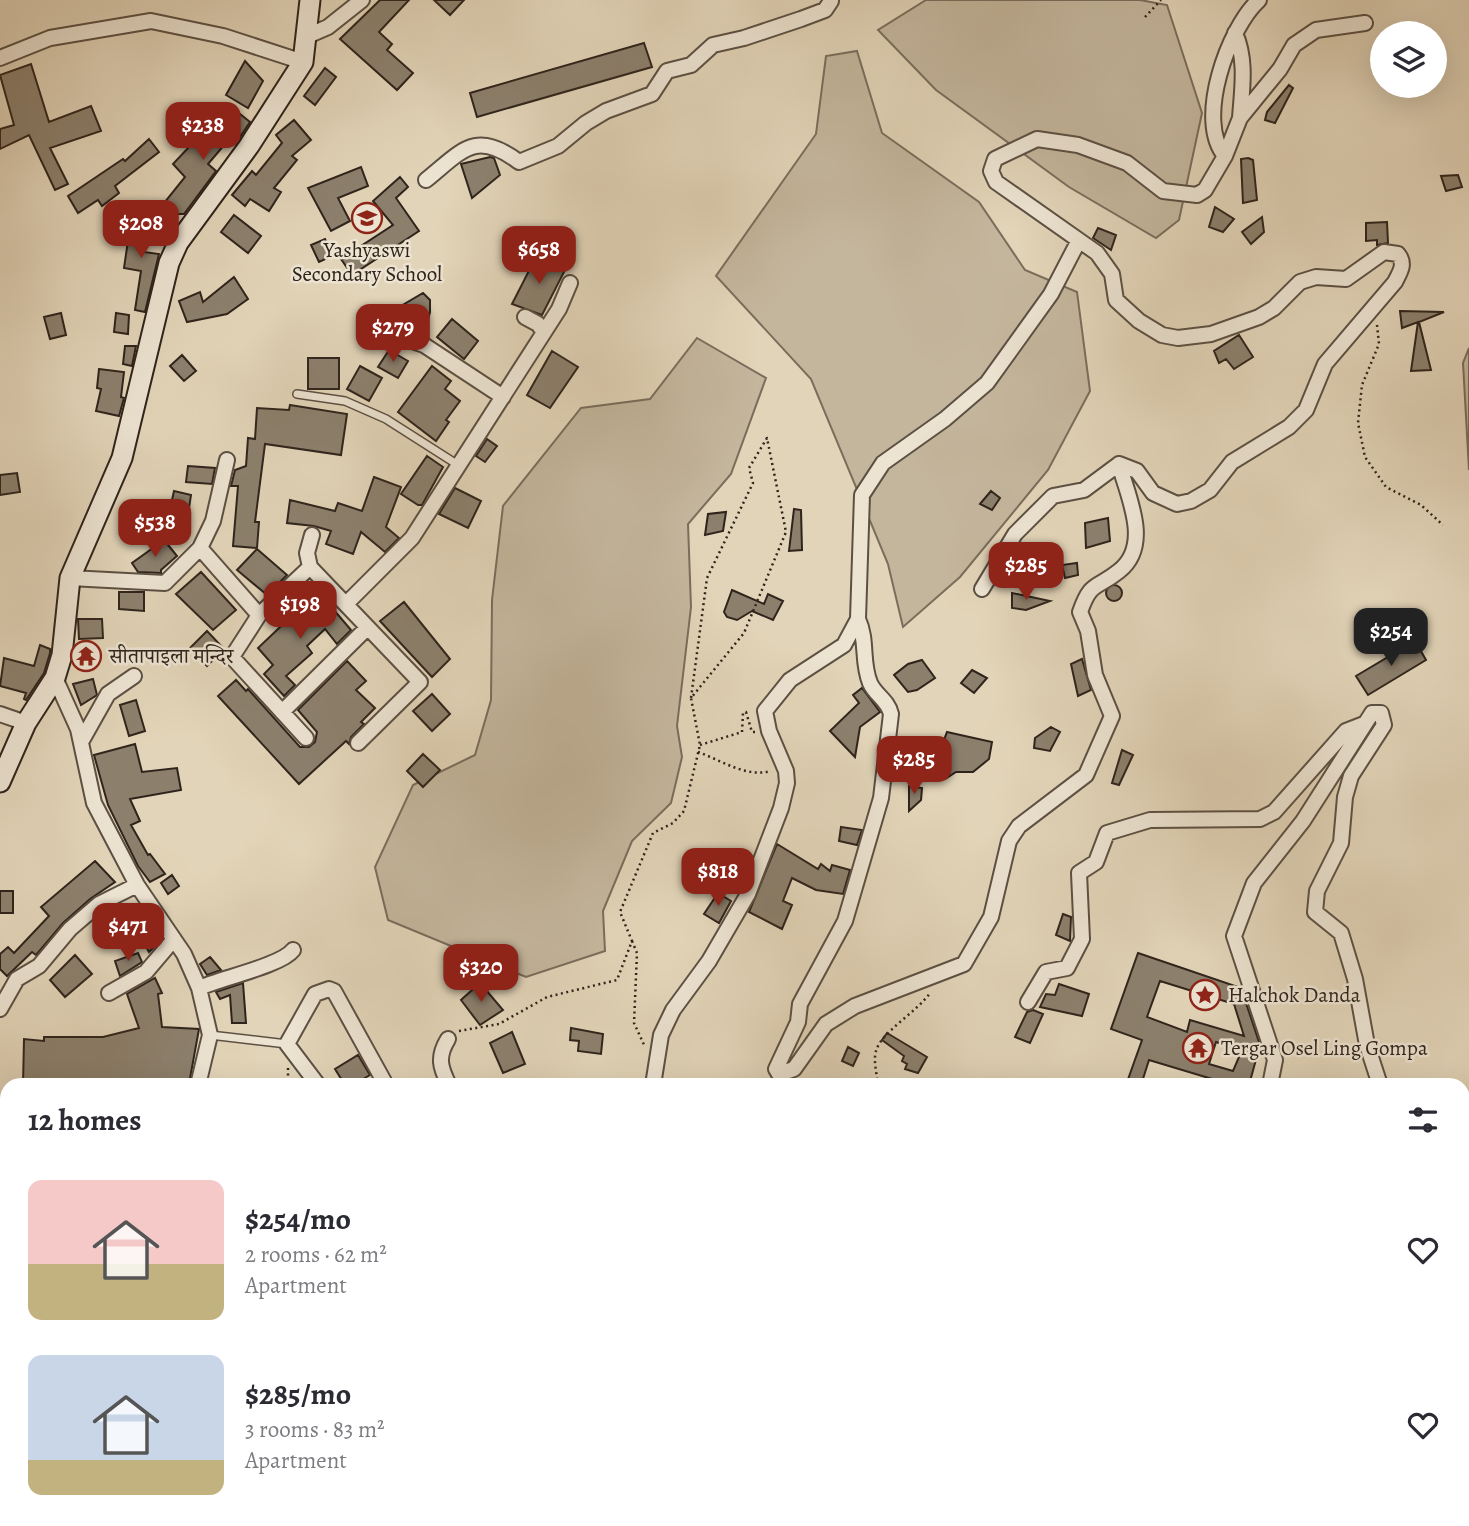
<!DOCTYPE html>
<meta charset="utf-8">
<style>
:root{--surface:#fff;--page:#f2f2f3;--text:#2b2b33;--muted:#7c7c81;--accent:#8f2418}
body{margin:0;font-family:Alegreya,"Noto Serif Devanagari",serif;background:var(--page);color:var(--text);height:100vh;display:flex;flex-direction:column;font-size:26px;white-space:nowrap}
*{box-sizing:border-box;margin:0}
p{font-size:23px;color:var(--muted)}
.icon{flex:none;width:38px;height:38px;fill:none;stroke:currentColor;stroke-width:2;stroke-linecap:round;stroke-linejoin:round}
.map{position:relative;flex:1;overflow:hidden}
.details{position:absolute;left:0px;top:1078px;width:1470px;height:448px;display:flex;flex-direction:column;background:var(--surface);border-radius:21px 21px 0 0;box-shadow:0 7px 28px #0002}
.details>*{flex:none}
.buttons{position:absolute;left:1370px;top:21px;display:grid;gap:14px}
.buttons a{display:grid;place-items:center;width:77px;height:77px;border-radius:50%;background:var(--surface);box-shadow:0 7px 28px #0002;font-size:35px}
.price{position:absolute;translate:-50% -60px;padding:0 16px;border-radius:14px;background:var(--accent);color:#fff;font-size:23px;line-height:46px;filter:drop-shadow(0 2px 4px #0008)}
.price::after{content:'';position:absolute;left:50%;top:42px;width:21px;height:16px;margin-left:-10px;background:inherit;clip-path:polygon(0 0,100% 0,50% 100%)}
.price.on{background:#222;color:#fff}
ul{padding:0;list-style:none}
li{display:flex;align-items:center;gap:21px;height:175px;padding:0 28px}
li span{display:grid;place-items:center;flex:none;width:196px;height:140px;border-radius:14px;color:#555}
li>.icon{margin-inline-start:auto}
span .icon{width:84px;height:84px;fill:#fffc;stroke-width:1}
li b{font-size:30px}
h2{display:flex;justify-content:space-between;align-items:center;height:84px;padding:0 28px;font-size:30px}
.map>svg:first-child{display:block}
</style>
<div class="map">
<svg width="1469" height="1526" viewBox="0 0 1469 1526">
<rect width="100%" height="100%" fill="#e2d4b8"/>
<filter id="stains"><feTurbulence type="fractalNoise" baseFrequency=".00286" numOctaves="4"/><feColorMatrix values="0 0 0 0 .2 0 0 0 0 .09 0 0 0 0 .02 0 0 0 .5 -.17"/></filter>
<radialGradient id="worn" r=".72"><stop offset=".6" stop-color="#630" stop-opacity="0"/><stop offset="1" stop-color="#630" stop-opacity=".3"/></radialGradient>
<!-- green -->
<path fill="#c4b69d" stroke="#7a6d5c" stroke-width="2" d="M926 0H1140L1167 5 1202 113 1179 220 1156 238 1069 187 936 90 878 30Z
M857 51 882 133 979 202 1025 270 1077 292 1090 391 1048 470 960 577 903 627 888 564 811 379 716 276 816 134 826 56Z
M697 338 766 378 731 474 688 524 691 607 677 726 682 757 671 803 632 841 603 911 605 951 526 977 388 920 375 867 413 785 475 755 491 700 492 600 503 506 581 408 650 399Z
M1469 348V470L1463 363Z"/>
<!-- building -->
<path fill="#8c806d" stroke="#2f241c" stroke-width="2" fill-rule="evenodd" d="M380 0H409L379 32 392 44 387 50 413 73 397 90 340 39Z
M434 0H464L450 15Z
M644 43 652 67 477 117 470 93Z
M245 61 263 81 248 108 226 95Z
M31 64 49 122 91 106 101 131 50 148 68 184 55 190 29 135 0 149V129L14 125 0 75Z
M325 68 336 77 315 105 304 96Z
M1289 85 1293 88 1275 123 1265 120 1267 112Z
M235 110 250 122 236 143 230 138 208 164 216 171 184 214H177L164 203 185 177 173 164 203 132 211 138Z
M294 120 311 140 292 156 297 160 274 188 281 192 269 211 250 199 245 206 232 195 252 171 256 175 282 143 276 135Z
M149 139 159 152 115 186 119 193 102 206 98 200 78 213 68 196 123 159 125 161Z
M490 157 494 158 500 175 472 198 461 164Z
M1248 158 1253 160 1257 200 1243 203 1241 159Z
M361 167 368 186 338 198 350 221 331 231 308 188Z
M1458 175 1462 187 1446 191 1441 176Z
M400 177 408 187 396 198 419 231 352 275 341 259 393 225 373 201Z
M1215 207 1234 219 1223 232 1209 227Z
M234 215 261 236 248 253 221 232Z
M1262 217 1264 232 1251 244 1242 232Z
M134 218 156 229 144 252 159 254 145 312 135 310 141 271 124 268 129 234 127 233Z
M1387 222 1388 243 1377 245V240L1366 241V223Z
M1098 228 1116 235 1111 250 1093 238Z
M325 239 332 256 319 262 311 245Z
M537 255 565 270 542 315 512 304Z
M234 277 248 299 227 314 187 322 179 301 200 292 203 302Z
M423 293 430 300V312L424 335 379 319Z
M1400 311 1444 312 1419 322 1431 370 1411 371 1418 322 1402 328Z
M61 313 66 335 50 339 44 317Z
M116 313 129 315 128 334 114 332Z
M452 319 478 341 464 359 437 337Z
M1239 335 1253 357 1234 369 1226 359 1219 363 1214 351Z
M125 346H136L132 366 123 364Z
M389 350 408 361 398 378 378 367Z
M552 351 578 367 550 408 527 395Z
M182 355 196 371 184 381 170 366Z
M308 358H339V389H308Z
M360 366 382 378 369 401 347 389Z
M432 366 451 381 445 389 460 401 446 420 449 422 436 441 398 412Z
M99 369 124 372 121 397 124 398 119 416 96 411 101 389 97 388Z
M290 405 347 414 341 455 265 444 255 522H259L257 548 233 546 238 486H231L235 470 246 466 248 438 255 439 257 408 289 410Z
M487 439 497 446 485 462 476 456Z
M427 456 443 467 422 505H418L401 494Z
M188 466 215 468 212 484 186 482Z
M17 473 20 492 0 495V475Z
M374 477 401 487 386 527 399 538 385 552 361 532 353 554 326 544 331 531 314 526 287 523 290 500 335 511 338 503 362 511Z
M455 488 481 501 468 528 439 514Z
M174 491 191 495 187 521 168 518Z
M991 491 1000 498 992 510 980 504Z
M794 509 801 510 802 550 789 551Z
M726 512 723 531 705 535 708 514Z
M1108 518 1110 541 1086 548 1085 523Z
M164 540 177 556 161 570V573L138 572 132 563Z
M257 549 287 575 267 595 237 570Z
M1077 563 1078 575 1065 578 1062 565Z
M201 572 236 610 213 630 176 594Z
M1106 593a8 8 0 1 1 16 0a8 8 0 1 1-16 0Z
M732 590 764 604 768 594 783 601 773 620 752 611 737 620 727 617 724 612Z
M119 592H144V611L119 609Z
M1012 593 1050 601 1026 610 1012 608Z
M321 595 351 630 337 644 325 629 307 646 312 653 286 676 295 685 284 696 264 674 273 665 258 648 298 610 301 613Z
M404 602 450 659 432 677 380 621Z
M78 619H102L103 638 79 639Z
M207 631 224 649 207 666 190 648Z
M1415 641 1426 660 1368 695 1356 676Z
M40 645 50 649V653L44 673 26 700 24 699 26 693 0 686 4 658 34 666Z
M1082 659 1091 690 1078 696 1071 664Z
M922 660 935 678 917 690 908 692 894 675 908 664Z
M347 661 366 681 356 690 375 708 361 722 364 724 351 737 349 744 346 741 299 784 218 696 236 680 246 691 248 689 300 747H309L315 742 317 732 298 710Z
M972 670 987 678 974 693 961 683Z
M93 679 97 695 81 705 73 684Z
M862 688 880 712 860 727 855 757 830 731 859 703 853 695Z
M432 694 450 714 432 731 413 711Z
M136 700 145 731 129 736 120 705Z
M1051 727 1060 732 1050 751 1034 748 1035 738Z
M947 732 992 742 989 759 973 772H956L945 779 935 780V764Z
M135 744 142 772 177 768 181 790 130 799 140 821 131 825 148 855 150 854 165 874 150 882 138 866 108 805 94 755Z
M902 746 917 751 906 780 895 774Z
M1122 750 1133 755 1119 785 1112 783Z
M423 754 440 770 423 787 407 771Z
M909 786 922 788 921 800 909 811Z
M841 827 862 830 857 845 839 841Z
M777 844 818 869 821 864 830 871 832 865 850 870 843 894 816 890 792 878 783 901 792 905 782 929 749 912Z
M95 861 115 882 90 899 63 923 36 955 32 952 7 976 0 969V954L8 947 14 953 49 916 41 907Z
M172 875 179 886 168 894 161 883Z
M0 891H13V913H0Z
M718 893 731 901 719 923 704 914Z
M1063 914 1071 917 1070 941 1056 935Z
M148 918 162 939 149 952 134 926Z
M138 953 142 962 120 976 115 961Z
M1138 953 1241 988 1260 1045 1249 1085H1232L1149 1060 1141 1085H1126L1142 1040 1111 1029ZM1160 981 1234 1004 1244 1036 1190 1020 1187 1032 1147 1017ZM1216 1042 1242 1050 1233 1071 1209 1064Z
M75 955 92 974 65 997 50 980Z
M210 957 221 970 207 975 200 964Z
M155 978 162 993 158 994 162 1027 199 1029 189 1084 23 1085 24 1039 44 1041V1037H103L139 1028 127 994Z
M243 983 246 1023H232L230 995 220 999 216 992Z
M480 983 503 1010 480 1025 461 1000Z
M1059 984 1089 994 1082 1016 1040 1007 1046 994 1055 995Z
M1033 1010 1043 1014 1030 1043 1015 1037 1027 1012Z
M571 1028 603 1034 601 1054 578 1051 579 1041 570 1040Z
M512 1032 525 1064 503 1073 490 1043Z
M887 1033 927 1057 918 1073 905 1069 907 1064 902 1061 904 1056 882 1040Z
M848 1047 859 1053 853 1066 842 1061Z
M358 1055 370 1075 353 1085H345L335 1069Z"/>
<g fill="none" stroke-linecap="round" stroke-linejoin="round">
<!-- service casing -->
<g stroke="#5c5043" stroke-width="10">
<path id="service" d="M297 394 345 401 386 419 455 463 456 468
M210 1035 287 1044"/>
</g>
<!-- minor casing -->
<g stroke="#5c5043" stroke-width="18">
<path id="minor" d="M1235 33C1247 60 1242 89 1240 118
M305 37 328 27 362 0
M0 58 50 38 151 21 223 36 303 62
M1225 156C1195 121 1228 28 1259 0
M426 180C462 151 475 129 519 162L558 146 586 123 606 111 652 94 667 71 691 65 713 45 744 38 801 19 825 10 831 1
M525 317 538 324 543 331
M365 325 424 345 503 397
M1119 464 1137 471 1153 493 1177 504 1191 501 1210 490 1232 462 1289 427 1306 410 1325 364 1395 282C1400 272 1406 264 1398 254L1384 252 1346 279 1316 277 1300 282 1274 308 1259 317 1211 334 1178 338 1162 335 1139 321 1116 300 1112 274 1097 253 996 182 991 171 995 159 1037 139 1078 145 1127 163 1163 191 1197 195 1205 190 1225 156 1240 118 1280 69 1294 45 1316 30 1365 23
M312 535 307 553 310 567 420 682 358 743
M200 548 213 521 227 460
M70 578 165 583 200 548 259 615
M347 603 412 538 559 309 570 283
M858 619C868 641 861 661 870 683 875 695 888 700 891 714L881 798 845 921 800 1004 798 1022 776 1069 779 1074 794 1069 826 1024 855 1006 964 964 991 917 1009 841 1019 826 1086 775 1112 716 1095 675 1088 631 1080 612C1091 580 1097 589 1119 571 1152 545 1128 497 1119 464L1084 490 1053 496 1015 534 982 589
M55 678 78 729 94 803 137 885 184 954 199 988 210 1035 198 1085
M282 712 367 628
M0 714 26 723
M306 738 232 657 259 615 310 567
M81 742 108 694 134 676
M199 988C222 978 282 965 293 950
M109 993 146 972 174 939
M1028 1002 1046 972 1067 968 1082 939 1079 873 1096 862 1107 833 1150 820 1260 819 1274 812 1346 731 1364 724
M0 1009 17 979 39 966 70 929 99 904 137 885
M448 1039C437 1057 440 1067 449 1085
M318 1085 287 1044 315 994 329 989 334 991 386 1085
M653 1085 661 1035 673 1010 709 961 748 894 781 808 787 783 786 771 769 731 765 711 790 680 844 645 858 619 862 495 883 463 945 419 987 383 1051 294 1078 242
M1270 1085 1275 1060 1234 936 1254 883 1303 821 1372 713H1381L1384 725 1351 776 1345 797 1341 843 1317 891 1315 912 1341 933 1355 979 1367 1045 1380 1085
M1463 1471 1469 1465
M211 1519V1526
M595 1519 602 1526
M715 1519 720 1526
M573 1526 582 1519
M1339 1526 1342 1519
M1390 1526 1400 1519"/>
</g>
<!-- secondary casing -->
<g stroke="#2f241c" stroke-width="23">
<path id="secondary" d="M0 782 26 723 55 678 62 655 70 578 122 458 169 263 178 243 249 146 303 62 310 0"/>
</g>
<!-- path -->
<path stroke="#2f241c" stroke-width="2.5" stroke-dasharray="2 3.5" stroke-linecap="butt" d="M1145 17 1161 0
M1377 325 1379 344 1362 385 1358 423 1365 457 1386 487 1421 505 1443 525
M700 745 742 732 743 713 746 712 752 732H756
M698 752C721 760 746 778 771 771
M632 941 637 953 634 1023 645 1047
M459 1031 499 1024 547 997 617 980 632 941 620 912 653 833 673 823 684 811 700 745 691 698 744 633 786 532 767 438 749 468 753 483 707 578 691 698
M288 1068V1085
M1040 1078V1085
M878 1085C877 1075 873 1060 876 1051 881 1032 917 1012 930 993
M325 1519 331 1526
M1091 1519 1097 1526"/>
<!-- service -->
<use href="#service" stroke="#ece3d1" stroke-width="7"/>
<!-- minor -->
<use href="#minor" stroke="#ece3d1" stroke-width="14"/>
<!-- secondary -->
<use href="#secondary" stroke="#ece3d1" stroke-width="19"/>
</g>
<!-- icons -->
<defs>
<g id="school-ring" transform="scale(1.575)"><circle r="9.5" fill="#ece3d1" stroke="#8f2418" stroke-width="1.5"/><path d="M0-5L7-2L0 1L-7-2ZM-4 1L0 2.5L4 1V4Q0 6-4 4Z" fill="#8f2418"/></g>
<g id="temple-ring" transform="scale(1.575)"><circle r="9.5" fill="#ece3d1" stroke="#8f2418" stroke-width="1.5"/><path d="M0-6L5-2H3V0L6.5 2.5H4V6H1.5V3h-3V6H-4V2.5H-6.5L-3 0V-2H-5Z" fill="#8f2418"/></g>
<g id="sight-ring" transform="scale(1.575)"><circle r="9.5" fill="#ece3d1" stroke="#8f2418" stroke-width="1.5"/><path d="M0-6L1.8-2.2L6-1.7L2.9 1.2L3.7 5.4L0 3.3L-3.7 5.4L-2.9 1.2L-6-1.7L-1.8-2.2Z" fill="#8f2418"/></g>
</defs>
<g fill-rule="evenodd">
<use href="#school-ring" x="367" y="218"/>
<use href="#temple-ring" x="86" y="656"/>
<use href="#sight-ring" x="1205" y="995"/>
<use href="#temple-ring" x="1198" y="1048"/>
</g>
<g text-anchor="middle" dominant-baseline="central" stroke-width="5" stroke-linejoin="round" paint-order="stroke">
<!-- poi labels -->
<g font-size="21" fill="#2f241c" stroke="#ece3d1" text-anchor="start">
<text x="367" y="250" text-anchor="middle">Yashyaswi<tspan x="367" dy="24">Secondary School</tspan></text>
<text x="109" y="656">सीतापाइला मन्दिर</text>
<text x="1228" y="995">Halchok Danda</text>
<text x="1221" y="1048">Tergar Osel Ling Gompa</text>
</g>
</g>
<rect width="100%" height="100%" filter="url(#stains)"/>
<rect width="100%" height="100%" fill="url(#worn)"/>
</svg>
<div class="buttons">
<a><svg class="icon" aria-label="layers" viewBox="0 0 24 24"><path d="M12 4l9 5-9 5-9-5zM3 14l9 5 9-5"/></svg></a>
</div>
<b class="price" style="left:203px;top:162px">$238</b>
<b class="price" style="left:141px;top:260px">$208</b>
<b class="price" style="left:539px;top:286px">$658</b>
<b class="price" style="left:393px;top:364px">$279</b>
<b class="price" style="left:155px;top:559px">$538</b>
<b class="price" style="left:1026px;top:602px">$285</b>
<b class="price" style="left:300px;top:641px">$198</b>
<b class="price on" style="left:1391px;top:668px">$254</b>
<b class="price" style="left:914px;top:796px">$285</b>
<b class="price" style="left:718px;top:908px">$818</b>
<b class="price" style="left:128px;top:963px">$471</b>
<b class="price" style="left:481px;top:1004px">$320</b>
<section class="details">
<h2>12 homes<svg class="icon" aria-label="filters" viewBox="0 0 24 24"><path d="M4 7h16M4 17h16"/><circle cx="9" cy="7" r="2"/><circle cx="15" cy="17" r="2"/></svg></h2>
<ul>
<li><span style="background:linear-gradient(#f6c9c9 60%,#c2b280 0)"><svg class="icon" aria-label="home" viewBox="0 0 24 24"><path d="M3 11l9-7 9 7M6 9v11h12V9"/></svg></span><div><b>$254/mo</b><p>2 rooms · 62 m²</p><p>Apartment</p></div><svg class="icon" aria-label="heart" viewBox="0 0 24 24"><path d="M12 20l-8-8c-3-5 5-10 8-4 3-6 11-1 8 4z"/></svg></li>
<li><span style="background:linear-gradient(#c9d6e8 75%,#c2b280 0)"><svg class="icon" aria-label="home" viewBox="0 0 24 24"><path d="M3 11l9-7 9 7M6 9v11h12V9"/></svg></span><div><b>$285/mo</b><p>3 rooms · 83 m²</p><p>Apartment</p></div><svg class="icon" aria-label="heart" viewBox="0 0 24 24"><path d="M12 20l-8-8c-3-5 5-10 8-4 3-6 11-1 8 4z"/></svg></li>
</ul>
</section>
</div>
